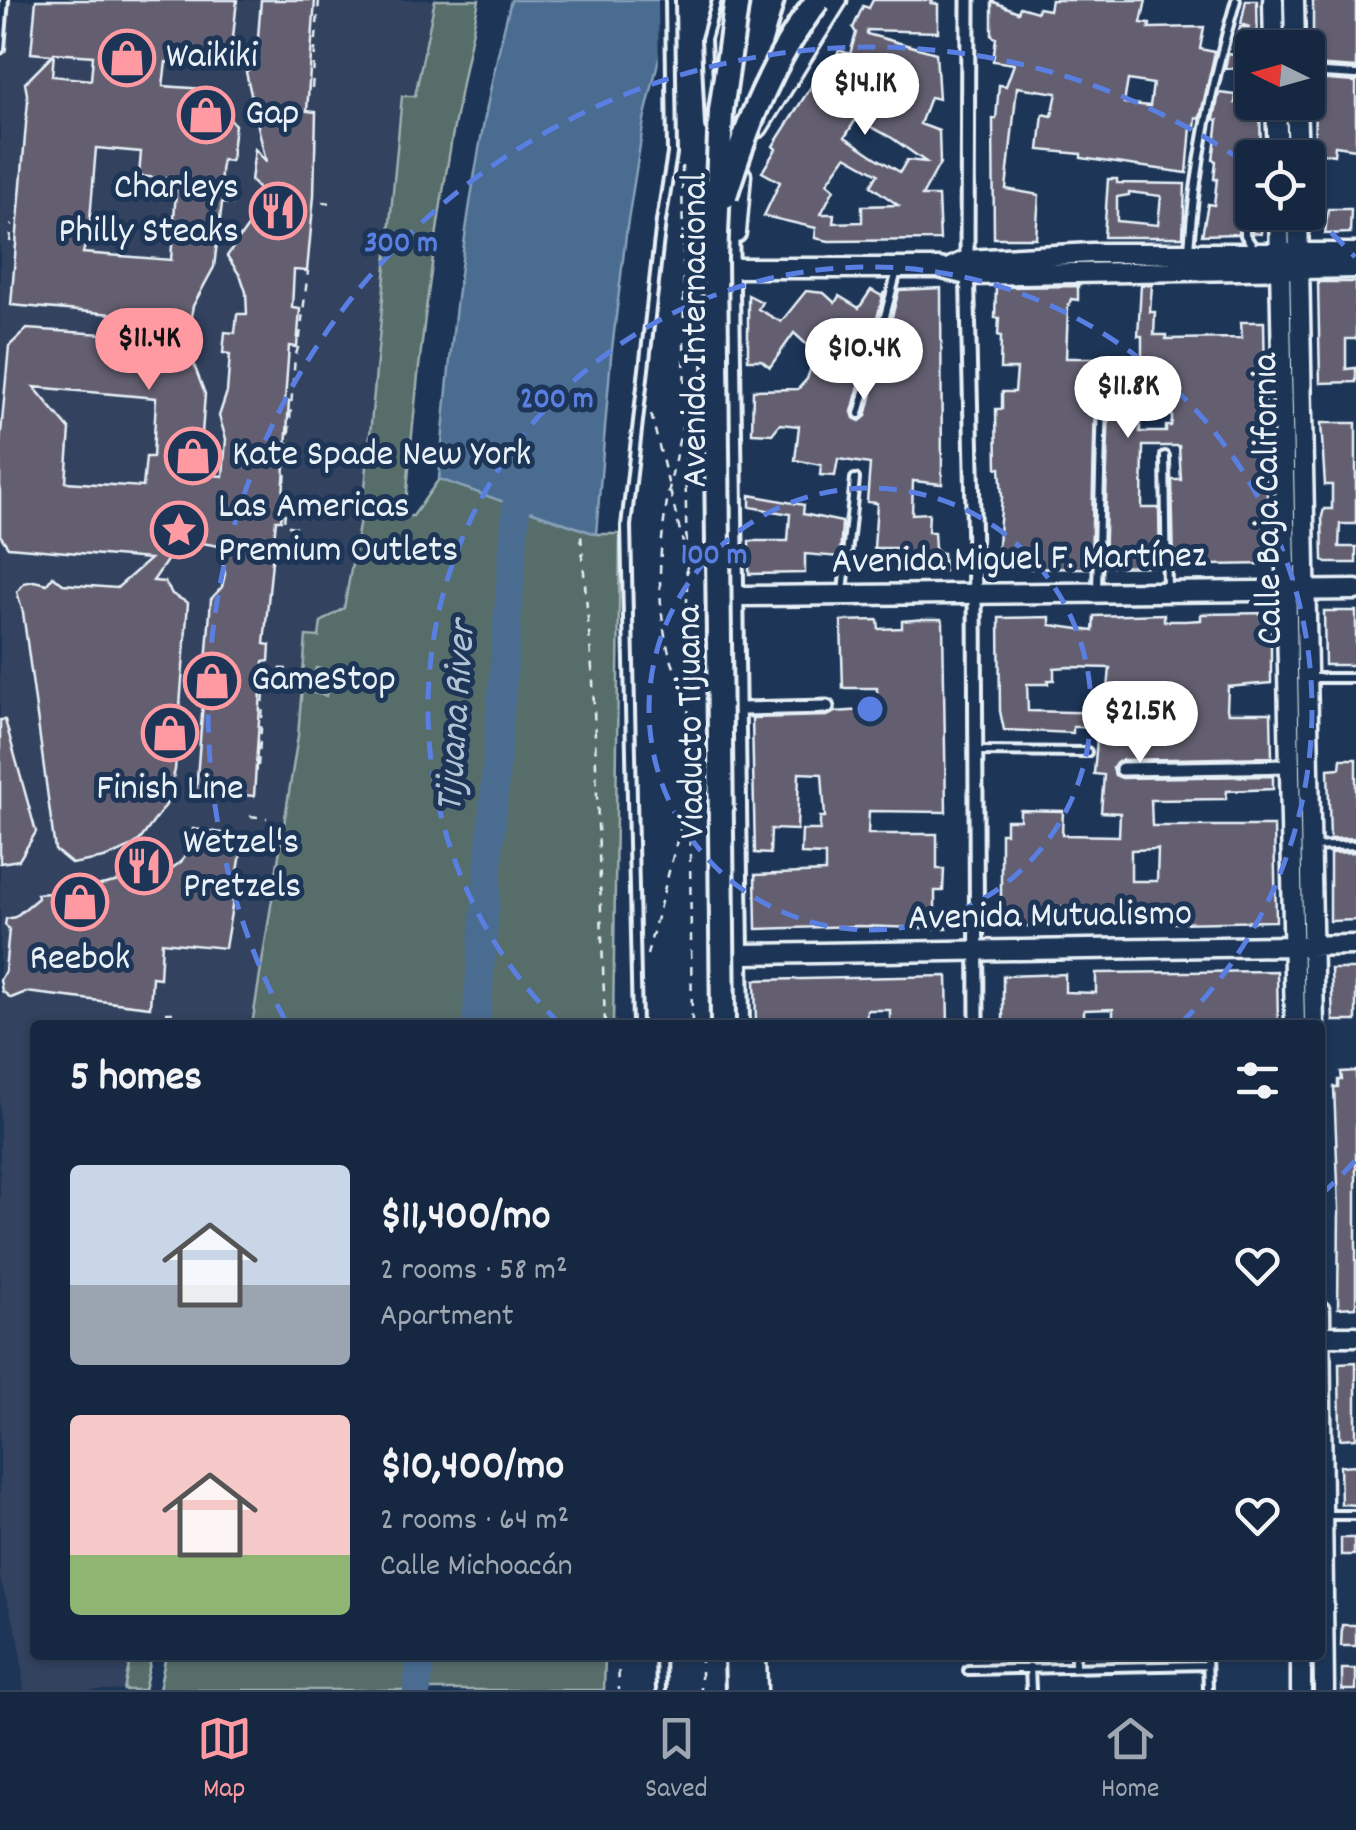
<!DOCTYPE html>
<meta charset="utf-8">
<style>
:root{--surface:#162841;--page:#23344c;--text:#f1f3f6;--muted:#9ea6b1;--line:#35445a;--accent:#ff9aa2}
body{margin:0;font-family:Dekko,sans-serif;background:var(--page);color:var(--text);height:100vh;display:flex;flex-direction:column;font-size:38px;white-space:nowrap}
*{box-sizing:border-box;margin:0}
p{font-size:32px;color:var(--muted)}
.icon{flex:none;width:55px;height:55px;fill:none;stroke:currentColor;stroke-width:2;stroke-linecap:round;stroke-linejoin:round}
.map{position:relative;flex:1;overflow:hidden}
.details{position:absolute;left:30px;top:1020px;width:1295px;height:640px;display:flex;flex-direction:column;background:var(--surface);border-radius:10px;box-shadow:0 2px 8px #0004,0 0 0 2px var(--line)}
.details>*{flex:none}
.needle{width:65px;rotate:275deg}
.controls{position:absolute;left:1235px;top:30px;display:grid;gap:20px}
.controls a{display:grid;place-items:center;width:90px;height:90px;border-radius:10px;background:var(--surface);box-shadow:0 2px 8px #0004,0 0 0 2px var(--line);font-size:50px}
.price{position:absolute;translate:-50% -85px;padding:0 22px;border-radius:35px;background:#fff;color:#222;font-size:32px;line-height:65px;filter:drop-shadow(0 2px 5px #0008)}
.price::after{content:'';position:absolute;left:50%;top:60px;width:30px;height:22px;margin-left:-15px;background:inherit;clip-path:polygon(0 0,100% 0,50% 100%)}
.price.active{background:var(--accent);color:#111}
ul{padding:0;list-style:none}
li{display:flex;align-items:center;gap:30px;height:250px;padding:0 40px}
li span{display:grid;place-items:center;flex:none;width:280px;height:200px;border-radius:10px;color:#555}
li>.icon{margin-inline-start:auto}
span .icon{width:120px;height:120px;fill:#fffc;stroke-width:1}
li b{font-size:42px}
h2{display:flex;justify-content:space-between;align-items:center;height:120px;padding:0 40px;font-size:42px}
.menu{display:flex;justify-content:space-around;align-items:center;height:140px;border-top:2px solid var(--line);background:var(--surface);font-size:28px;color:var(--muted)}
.menu a{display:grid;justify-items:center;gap:5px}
.menu .active{color:var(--accent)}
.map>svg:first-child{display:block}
</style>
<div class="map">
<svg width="1356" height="1690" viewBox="0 0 1356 1690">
<rect width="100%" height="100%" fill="#1d3557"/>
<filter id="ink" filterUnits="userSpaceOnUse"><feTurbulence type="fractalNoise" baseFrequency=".01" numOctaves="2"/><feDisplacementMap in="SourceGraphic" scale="20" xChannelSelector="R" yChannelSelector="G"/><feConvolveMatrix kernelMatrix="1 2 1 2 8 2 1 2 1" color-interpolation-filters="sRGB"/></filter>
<g filter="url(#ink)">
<!-- built -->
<path fill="#32425e" d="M0 0H435L414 97H402L364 498 354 562 258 1025H35V1655H131L124 1690H24L19 1640 0 1579Z"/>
<!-- green -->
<path fill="#566d6a" stroke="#9fafb1" stroke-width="2.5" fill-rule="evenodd" d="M435 0H479C442 171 418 342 405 516H413L439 479 596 534H620L613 1025H252L298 736 306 636 319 637 321 622 344 608 364 498 402 96H415ZM316 668 330 671 326 696 311 692Z
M131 1655H152L144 1690H124Z
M166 1655H605L604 1690H159Z"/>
<!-- water -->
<path fill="#486c90" stroke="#88a1ba" stroke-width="2.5" d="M511 0H673L644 120 627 227 611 357 596 534 439 479C452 319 471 156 511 0Z"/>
<!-- pier -->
<path fill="#1d3557" d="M658 0H678L659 80Z"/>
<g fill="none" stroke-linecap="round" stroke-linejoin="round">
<!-- river -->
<path stroke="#486c90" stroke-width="28" d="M476 1025 519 471
M417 1690 421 1655"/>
</g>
<!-- building -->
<path fill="#635f6f" stroke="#e8f1f8" stroke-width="2.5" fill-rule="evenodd" d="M36 0H237L232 47 227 61 211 66 166 62 163 86 205 89 235 125 231 161 222 160 220 186 233 188 232 204 222 203 214 267 193 306 186 341 190 342 191 357 205 394 199 474 223 476 226 439 219 416 227 392 230 354 223 353 225 332 235 333 237 314H247L246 292 241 277 227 256 254 218 259 189 251 181 255 149 266 162 246 72 256 62 261 0H315L307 111 316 112 314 196 307 271 294 270 292 308 300 309 297 347 289 346 285 400 289 401 283 497 281 520H276L264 644 270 645 269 661 263 662 254 796 196 791 211 599 222 587 225 574 219 546 197 542 182 545 172 553 153 581 165 582 172 594 188 603 175 770 166 805 140 840 129 848 104 858 72 864 55 850 23 612 17 592 24 583 34 581 47 584 53 576 63 584 117 588 150 559 8 547 0 535V444L9 346 27 329 133 336 135 316 11 305 28 100 25 83 53 55 31 53ZM54 53 93 56 91 80 52 76ZM96 148 141 152 139 176 169 179 168 191H176L171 260 83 253 89 231ZM34 387 156 398 153 457H146L143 487 66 482 70 430Z
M873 0H933L931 3 938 4V32L867 30V34L936 53 939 99 930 97 920 124 939 131 940 163 922 196H938L940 240 829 241 815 238 816 228 764 216 780 182 762 172 776 149 773 146 819 74 829 79 839 50 850 54 856 33 853 28 863 6 869 8ZM850 54 879 61 865 96 841 84ZM856 119 892 138 926 162 907 160 900 172 875 157 845 137ZM846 156 878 174 871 186 898 205 862 206V222L833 223 834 214H821L834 189 827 183Z
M1051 0H1146L1141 23 1150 24 1149 28 1204 27 1200 49 1215 52 1200 118H1196L1195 128 1191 127 1187 173 1081 158V154L1039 150 1043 114 1052 116 1057 93 1017 87 1006 189 1039 195 1036 238H994L993 119H996L999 85 1006 86 1014 64 993 61 996 38 992 36V1L1018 12 1020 7 1037 12 1038 8 1049 10ZM1128 80 1153 84 1150 106 1124 103Z
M1246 0H1257L1258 48H1252V70L1225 68 1228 54 1234 55 1240 27H1250L1241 24Z
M1313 0H1356V68L1313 65Z
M1314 79 1356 82V149L1335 146 1334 155 1315 152Z
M1219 93 1236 95 1235 103 1260 104 1261 158H1252V196L1239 208 1238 234 1202 235 1208 204 1214 205 1217 179H1214L1216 161 1213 160 1218 120 1214 119Z
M1108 179H1117V183L1185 184 1183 237H1104ZM1129 192 1161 196 1158 225 1117 221V197L1129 195Z
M1328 209H1351L1350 233 1325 234Z
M1253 212H1262L1261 234 1252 233Z
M1318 282H1356V339H1346V369L1356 368V382L1320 383Z
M1141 285H1152L1150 312H1155L1154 335H1166V339L1242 338 1241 322H1264L1268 564 1211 565 1210 562H1203V556H1180V566H1174L1172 480H1181L1179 446H1143L1142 508H1159L1160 566 1104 567 1109 400 1101 393 1095 400 1091 568 996 569 1002 497 1000 468H997L996 409H1002V392H1015L1017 369H1000L1001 336 998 335 999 318H995L996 287 1078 286V300L1071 299 1068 308 1066 358H1142V336H1138ZM1140 389 1172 392V420L1171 426H1166V432H1140Z
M941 288 942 484 913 481 912 514 929 513 928 532H934L935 548 938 553H943L944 571H901L900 548H874L877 503 867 502 870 464 838 459 835 476 820 475 821 465 795 460 799 426 780 424 772 434 752 433 753 390 798 389 807 379 816 353 794 333 770 367 761 360H748V295L762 302 758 309 781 322 806 291 824 293 835 303 839 296 859 308 871 290 882 296 884 292 852 412 854 418 860 421 866 416 899 290Z
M1321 423H1356V524H1340L1339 547H1356V563H1327L1323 560 1322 516 1324 509H1332V485H1325Z
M750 495 804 505 803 514 842 522 840 557 805 554V573L749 574V541H788L790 514 750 507Z
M1324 611H1356V665H1325Z
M1271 613V683L1228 687 1227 709 1228 713H1271L1272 757 1122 760 1113 768 1115 775 1122 778 1273 776V789L1227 791 1226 799 1151 800 1152 826H1274L1276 921 1174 923 1168 921V913L1115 912V916H1086V907L1055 908V925L1001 927V833H1006V820H1020V810L1063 811 1062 835 1119 836 1120 813 1101 812 1104 775 1094 774 1098 727H1073V733L1004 730 1000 711 999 618 1050 617V625L1093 631 1094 616 1164 614V621H1185L1201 620V614ZM1070 667 1110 668 1108 689H1114L1113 713 1028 711 1027 684H1048V680H1054V668ZM1158 709 1159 740 1131 738 1133 710ZM1158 849 1157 881H1131V850Z
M926 619H941L943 623 946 812 869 811 868 834H937V869H944L943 891H935V915H947V929L859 926 756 929 755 875 825 872V855L801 854 802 830H820V817H825L822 774 799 773 797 830 771 829 770 854 755 853 752 718 827 716 835 712 877 709V688H843L841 621 878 620 879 629 902 628V621Z
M0 720H5L36 832 19 860 0 863Z
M1341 759H1356V838L1330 839 1328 769 1340 768Z
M193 829 244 836 225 948 162 942 160 978 152 977 150 1007 26 992 11 998 2 991 0 980 5 971 9 929 5 925 6 919 15 917 38 898 37 894 67 892 168 871 181 862 190 847Z
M1356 852V920L1330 921V853Z
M1331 969H1356V1021H1333Z
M1277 971 1278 1025H1113V1009L1084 1010V1025H1003V976L1065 974V992L1096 993V973Z
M947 976 948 1025H890V1010H867L866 1025H756L755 980Z
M1356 1071V1307L1338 1308 1339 1208 1334 1087H1338V1080H1342L1341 1072Z
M1356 1362V1438L1340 1439 1339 1363Z
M1356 1465V1505L1341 1504 1340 1466Z
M1341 1538H1354V1555H1341Z
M1342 1625H1356V1646H1341Z
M1342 1669H1356V1690H1342Z"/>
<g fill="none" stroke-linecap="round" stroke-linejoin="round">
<!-- lane casing -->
<g stroke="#e8f1f8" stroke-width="14">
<path id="lane" d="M0 49 4 0
M1308 72 1356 75
M710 126 706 39 717 0
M1252 203 1245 211V235L1255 250
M1189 249C1195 163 1212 82 1236 0
M859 414 897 271
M1165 456 1167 590
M1097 589 1102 400
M843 592 855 479
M1311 678H1356
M977 751 1087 752
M1311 847 1356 845
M637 1025 626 526 661 221 672 154 670 0
M1322 1515H1356
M660 1655 661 1690
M1075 1655V1666
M1207 1655 1208 1690
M1030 1667 1031 1690
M968 1670 1207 1665"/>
</g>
<!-- street casing -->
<g stroke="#e8f1f8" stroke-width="19">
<path id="street" d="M968 0 967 260 975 592 977 1025
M743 709 827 707
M1122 769 1291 766"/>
</g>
<!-- secondary casing -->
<g stroke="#e8f1f8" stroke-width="25">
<path id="secondary" d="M1273 0 1274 48
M1294 0 1295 48
M1276 102 1278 158
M1296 102 1298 158
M758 127 837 0
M1279 212 1295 1025
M1298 212 1314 1025
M736 233 741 175
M735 268H939L967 275 1356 268
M950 268 967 260 1092 253H1356
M742 596 1356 590
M745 954 1356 945
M1320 1311 1324 1690
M1320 1336H1356
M756 1655 757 1690
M1301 1655V1690"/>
</g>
<!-- highway casing -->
<g stroke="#e8f1f8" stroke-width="30">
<path id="highway" d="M736 64 753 0
M734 147 754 61 772 0
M726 214 737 1025
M737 1655 738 1690"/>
</g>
<!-- path -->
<path stroke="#e8f1f8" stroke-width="2.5" stroke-dasharray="8 8" stroke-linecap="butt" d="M312 88 319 0
M682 166 692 1025
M322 202 334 203
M10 242 12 224
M651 414 684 547
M683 423C667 494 651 567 666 640 670 660 679 680 686 699
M285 482 295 357 299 345 308 271
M286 497 284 525 298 528
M581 536 593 680 605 1025
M258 766 266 668 287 669
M250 816 267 818
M647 955 687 803
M166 1013H173
M618 1655 619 1690
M701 1655V1690"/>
<!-- lane -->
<use href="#lane" stroke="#1d3557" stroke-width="6"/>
<!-- street -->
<use href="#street" stroke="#1d3557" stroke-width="11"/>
<!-- secondary -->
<use href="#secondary" stroke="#1d3557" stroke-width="18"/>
<!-- highway -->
<use href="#highway" stroke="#1d3557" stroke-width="22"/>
<!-- highway-bridge casing -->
<g stroke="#e8f1f8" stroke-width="30" stroke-linecap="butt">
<path id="highway-bridge" d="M725 196C747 125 772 59 818 0
M723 1025 715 259 721 111 737 0"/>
</g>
<!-- highway-bridge -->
<use href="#highway-bridge" stroke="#1d3557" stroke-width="22"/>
</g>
</g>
<!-- distance rings -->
<g fill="none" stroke="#5a7fe2" stroke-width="5" stroke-dasharray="18 12">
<circle cx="870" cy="709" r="221"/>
<path d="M560 1024A442 442 0 1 1 1180 1024"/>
<path d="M1355 1161A663 663 0 0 1 1322 1194M285 1020A663 663 0 0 1 1250 166M1309 212A663 663 0 0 1 1355 257"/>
</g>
<!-- icons -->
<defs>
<g id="shop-ring" transform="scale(2.875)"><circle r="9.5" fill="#1d3557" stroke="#ff9aa2" stroke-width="1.5"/><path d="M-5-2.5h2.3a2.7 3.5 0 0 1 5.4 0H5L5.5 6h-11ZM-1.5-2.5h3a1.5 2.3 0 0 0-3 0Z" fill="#ff9aa2"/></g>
<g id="restaurant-ring" transform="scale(2.875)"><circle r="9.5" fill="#1d3557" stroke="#ff9aa2" stroke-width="1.5"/><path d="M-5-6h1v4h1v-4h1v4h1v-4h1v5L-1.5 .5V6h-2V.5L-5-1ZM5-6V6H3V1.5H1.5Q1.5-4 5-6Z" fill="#ff9aa2"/></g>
<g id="sight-ring" transform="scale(2.875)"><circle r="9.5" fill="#1d3557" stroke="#ff9aa2" stroke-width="1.5"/><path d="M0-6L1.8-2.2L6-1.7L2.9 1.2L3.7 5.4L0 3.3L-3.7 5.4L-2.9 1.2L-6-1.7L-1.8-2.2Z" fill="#ff9aa2"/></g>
</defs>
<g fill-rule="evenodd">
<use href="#shop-ring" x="127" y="58"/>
<use href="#shop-ring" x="206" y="115"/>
<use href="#restaurant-ring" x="278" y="211"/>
<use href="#shop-ring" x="193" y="456"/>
<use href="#sight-ring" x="179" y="530"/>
<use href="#shop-ring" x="212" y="681"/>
<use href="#shop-ring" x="170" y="733"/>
<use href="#restaurant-ring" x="144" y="866"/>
<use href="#shop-ring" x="80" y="902"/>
</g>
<g text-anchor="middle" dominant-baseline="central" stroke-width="10" stroke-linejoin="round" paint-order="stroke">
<!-- poi labels -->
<g font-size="38" fill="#e8f1f8" stroke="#1d3557" text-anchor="start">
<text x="166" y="58">Waikiki</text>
<text x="245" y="115">Gap</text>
<text x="239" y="189" text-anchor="end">Charleys<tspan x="239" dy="44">Philly Steaks</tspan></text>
<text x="232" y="456">Kate Spade New York</text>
<text x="218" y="508">Las Americas<tspan x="218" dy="44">Premium Outlets</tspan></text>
<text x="251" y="681">GameStop</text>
<text x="170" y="790" text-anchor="middle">Finish Line</text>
<text x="183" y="844">Wetzel's<tspan x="183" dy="44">Pretzels</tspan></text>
<text x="80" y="960" text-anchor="middle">Reebok</text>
</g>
<!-- street labels -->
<g font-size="38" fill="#e8f1f8" stroke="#1d3557">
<text transform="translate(697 330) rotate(-90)">Avenida Internacional</text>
<text transform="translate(1270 499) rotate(-91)">Calle Baja California</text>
<text transform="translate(1019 561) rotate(-1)">Avenida Miguel F. Martínez</text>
<text transform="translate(693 722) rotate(-91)">Viaducto Tijuana</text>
<text transform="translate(1050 918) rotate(-1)">Avenida Mutualismo</text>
</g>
<!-- water labels -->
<g font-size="40" font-style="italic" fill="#b0c2d4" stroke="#1d3557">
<text transform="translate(459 717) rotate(-86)">Tijuana River</text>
</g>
</g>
<circle cx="870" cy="709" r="15" fill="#5a7fe2" stroke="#1d3557" stroke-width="5"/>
<g font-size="30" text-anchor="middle" font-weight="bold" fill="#5a7fe2" stroke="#1d3557" stroke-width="10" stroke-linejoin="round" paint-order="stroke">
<text x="401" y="251">300 m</text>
<text x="557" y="407">200 m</text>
<text x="714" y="563">100 m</text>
</g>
</svg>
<div class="controls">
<a><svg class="needle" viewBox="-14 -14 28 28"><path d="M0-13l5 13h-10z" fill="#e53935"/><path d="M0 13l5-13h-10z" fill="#9ea6b1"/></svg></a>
<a><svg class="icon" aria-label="locate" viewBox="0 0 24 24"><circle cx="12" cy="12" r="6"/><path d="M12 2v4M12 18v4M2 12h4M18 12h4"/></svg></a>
</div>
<b class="price" style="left:865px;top:138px">$14.1K</b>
<b class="price active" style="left:149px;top:393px">$11.4K</b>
<b class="price" style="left:864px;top:403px">$10.4K</b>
<b class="price" style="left:1128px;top:441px">$11.8K</b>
<b class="price" style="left:1140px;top:766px">$21.5K</b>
<section class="details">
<h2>5 homes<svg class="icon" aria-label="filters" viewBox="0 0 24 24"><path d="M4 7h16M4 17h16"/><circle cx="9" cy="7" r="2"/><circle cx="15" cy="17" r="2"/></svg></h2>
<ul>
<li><span style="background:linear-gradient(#c9d6e8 60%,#9aa5b1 0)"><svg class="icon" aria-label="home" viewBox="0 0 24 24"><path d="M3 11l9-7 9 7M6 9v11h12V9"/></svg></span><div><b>$11,400/mo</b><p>2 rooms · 58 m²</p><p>Apartment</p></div><svg class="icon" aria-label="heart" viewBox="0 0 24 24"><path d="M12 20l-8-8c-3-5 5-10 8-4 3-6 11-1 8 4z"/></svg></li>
<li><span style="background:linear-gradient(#f6c9c9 70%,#8fb573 0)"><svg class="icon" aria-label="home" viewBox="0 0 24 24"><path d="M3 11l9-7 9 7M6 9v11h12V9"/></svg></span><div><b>$10,400/mo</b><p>2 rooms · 64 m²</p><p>Calle Michoacán</p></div><svg class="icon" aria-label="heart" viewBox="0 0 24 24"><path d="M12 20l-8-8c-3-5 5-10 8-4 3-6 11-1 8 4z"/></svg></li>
</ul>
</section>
</div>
<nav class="menu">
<a class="active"><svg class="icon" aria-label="map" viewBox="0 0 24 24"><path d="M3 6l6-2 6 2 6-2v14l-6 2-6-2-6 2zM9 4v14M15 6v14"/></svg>Map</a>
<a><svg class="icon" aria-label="saved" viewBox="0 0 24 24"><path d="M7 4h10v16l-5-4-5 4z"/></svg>Saved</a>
<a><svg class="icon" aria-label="home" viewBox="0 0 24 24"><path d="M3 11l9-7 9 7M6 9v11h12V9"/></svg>Home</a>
</nav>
